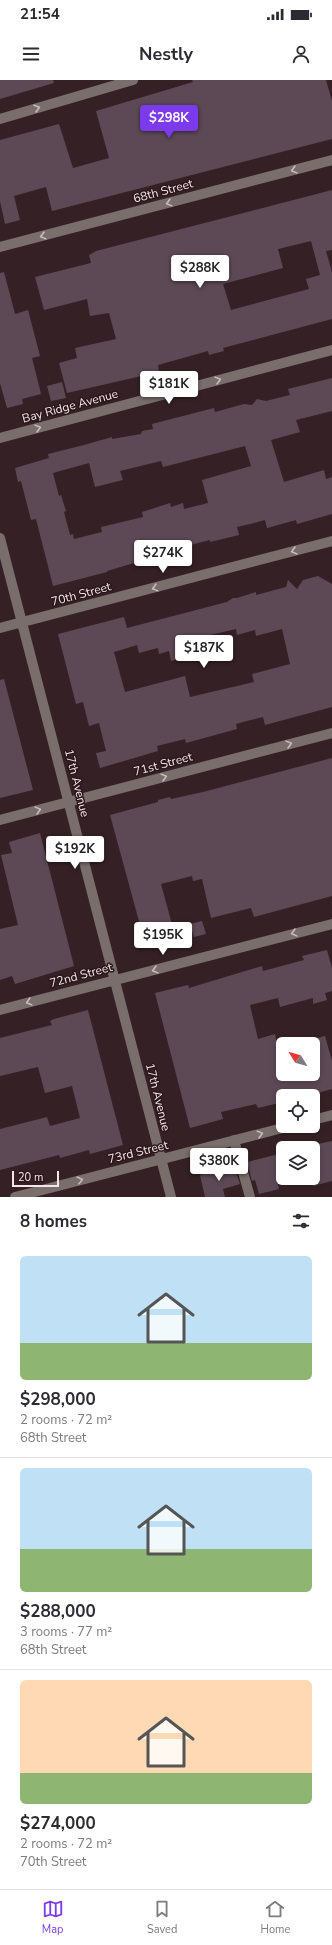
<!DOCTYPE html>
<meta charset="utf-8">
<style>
:root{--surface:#fff;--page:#f2f2f3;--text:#2b2b33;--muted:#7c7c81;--line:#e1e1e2;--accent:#7c3aed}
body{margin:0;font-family:"Nunito Sans",sans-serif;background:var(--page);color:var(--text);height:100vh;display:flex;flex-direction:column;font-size:15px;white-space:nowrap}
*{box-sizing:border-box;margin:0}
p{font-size:13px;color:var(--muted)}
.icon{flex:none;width:22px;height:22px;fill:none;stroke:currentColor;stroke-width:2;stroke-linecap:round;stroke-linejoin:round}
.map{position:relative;height:1117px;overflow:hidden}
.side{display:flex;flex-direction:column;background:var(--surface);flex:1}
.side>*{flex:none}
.needle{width:26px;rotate:307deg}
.buttons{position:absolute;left:276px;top:957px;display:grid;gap:8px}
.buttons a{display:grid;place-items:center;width:44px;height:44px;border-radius:6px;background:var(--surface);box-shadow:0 2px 6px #0003;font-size:20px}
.scale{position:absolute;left:12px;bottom:10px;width:47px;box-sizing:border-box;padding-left:4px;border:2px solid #f4e6e8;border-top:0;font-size:11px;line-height:14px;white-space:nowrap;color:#f4e6e8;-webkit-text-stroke:3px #2b171c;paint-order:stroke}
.price{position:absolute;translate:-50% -34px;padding:0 9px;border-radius:4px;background:#fff;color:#222;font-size:13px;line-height:26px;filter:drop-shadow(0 1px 2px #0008)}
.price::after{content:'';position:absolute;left:50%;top:24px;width:12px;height:9px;margin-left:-6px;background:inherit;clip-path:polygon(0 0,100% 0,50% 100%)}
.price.on{background:var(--accent);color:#fff}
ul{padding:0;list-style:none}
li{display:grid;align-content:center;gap:8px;height:212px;padding:0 20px}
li+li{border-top:1px solid var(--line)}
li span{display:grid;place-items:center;height:124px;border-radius:6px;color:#555}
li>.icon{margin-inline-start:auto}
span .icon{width:72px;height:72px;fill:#fffc;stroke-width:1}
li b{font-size:17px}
h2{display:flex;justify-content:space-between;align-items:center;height:48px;padding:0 20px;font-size:17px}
.status{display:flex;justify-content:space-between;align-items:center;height:28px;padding:0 20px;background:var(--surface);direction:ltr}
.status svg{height:11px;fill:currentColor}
header{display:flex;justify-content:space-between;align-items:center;height:52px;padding:0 20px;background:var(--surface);font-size:18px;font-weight:700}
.tab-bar{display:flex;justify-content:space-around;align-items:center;height:56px;border-top:1px solid var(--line);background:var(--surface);font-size:11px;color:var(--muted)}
.tab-bar a{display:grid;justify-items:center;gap:2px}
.tab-bar .on{color:var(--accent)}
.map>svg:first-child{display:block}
</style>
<div class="status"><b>21:54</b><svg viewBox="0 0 49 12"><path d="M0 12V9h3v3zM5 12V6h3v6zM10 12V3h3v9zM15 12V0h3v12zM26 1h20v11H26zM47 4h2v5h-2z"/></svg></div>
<header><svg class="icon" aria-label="menu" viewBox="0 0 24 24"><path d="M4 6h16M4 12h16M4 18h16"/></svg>Nestly<svg class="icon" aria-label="person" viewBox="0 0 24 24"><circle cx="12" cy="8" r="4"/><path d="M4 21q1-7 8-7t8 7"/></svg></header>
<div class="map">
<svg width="332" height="1117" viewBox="0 0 332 1117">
<rect width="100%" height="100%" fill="#352125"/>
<!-- building -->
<path fill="#5c4955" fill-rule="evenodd" d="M0 0H53L54 3 0 19Z
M192 0H326L332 21V59L52 131 46 107 14 116 20 140 5 144 0 121V60L59 44 73 88 109 78 96 31 193 2Z
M332 110V170L326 171 332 192V239L223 268 224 271 209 275 208 271 158 285 159 292 67 313 59 283 77 278 75 268 116 259 109 233 90 236 87 219 44 230 35 197 91 183 89 175 96 171ZM311 161 320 195 306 199 309 209 231 230 223 204 283 188 278 169Z
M4 192 15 234 28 230 40 276 32 278 41 314 22 319 23 324 7 328 0 303V193Z
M332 298V331L296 340 300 352 271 360 284 402 324 390 326 399 332 397V434L297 444 296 440 267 448 265 440 250 444 237 447 239 455 210 462V460L182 467 185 476 154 484 153 480 135 485 134 483 107 491V492L53 506 36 439 31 440 21 401 18 402 15 388 49 378 48 374 84 365 112 357V359L141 354 142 351 153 349 152 344 214 328 215 332 244 324 252 325 257 319 266 321 290 315 288 309ZM245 366 251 386 202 400 208 423 184 429 183 423 171 427 170 423 142 432 143 437 101 447 102 452 74 459 73 454 70 455 64 432 66 431 61 415 59 416 53 393 89 383 95 407 123 400 120 391 161 381 163 387Z
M62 302 66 318 51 321 47 306Z
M318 496 332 504V627L265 645 263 637 247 641 236 644 237 649 186 663 185 659 157 666 158 671 100 688 96 673 106 671 99 643 89 646 83 622 76 624 58 554 124 537 127 548 227 522 233 518H237L256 512V515L286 507 288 500 297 509 303 500ZM236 549 237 555 255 550 256 556 282 549 290 584 252 594 254 602 190 617 185 596 125 612 114 572 137 565 139 573 158 568 159 574 169 571 171 581 203 572 202 569 209 567 206 556Z
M4 599 33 710 0 718V600Z
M332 678V816L254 837 251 828 211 838 202 799 193 801 192 796 161 804 176 859 146 867 110 735 158 722V720L170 717 171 719 203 712Z
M40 753 74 886 15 904 12 896 0 900V849L18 845 1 775 12 773 9 762Z
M202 841 206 854 194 857 190 844Z
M327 870 332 888V911L325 913 327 920 313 924V918L280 927 278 918 250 925 258 959 275 954 278 969 283 967V994H313V959L325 956 332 981V1009L306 1016H283V1022L258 1028 256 1024 221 1032 223 1039 190 1048 155 913 188 905 189 908 262 886 263 891 304 880 302 876Z
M88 930 123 1065 90 1074 89 1070 60 1078 59 1075 0 1090V1049L47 1037 50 1046 80 1038 72 1006 45 1013 38 987 0 996V958L52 945 50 941 54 939Z
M332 1061V1101L313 1106V1065Z
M283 1073V1093L276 1095 279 1109 259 1114 255 1100 252 1101 247 1082Z
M234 1086 240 1104 223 1109 225 1117H205L200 1095Z"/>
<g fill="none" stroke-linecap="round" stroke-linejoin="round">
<!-- minor -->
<path stroke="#796e6c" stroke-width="10" d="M0 39 133 0
M0 167 332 80
M0 358 332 270
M0 458 171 1117
M0 548 332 461
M0 740 332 653
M0 930 332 844
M313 1040 332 1035
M234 1060 250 1117
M15 1117 290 1046"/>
</g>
<!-- one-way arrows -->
<defs><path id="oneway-chevron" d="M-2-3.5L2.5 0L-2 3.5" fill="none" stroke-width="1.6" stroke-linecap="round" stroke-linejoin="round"/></defs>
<g stroke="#c9bcbd">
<use href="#oneway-chevron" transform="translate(37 28) rotate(-16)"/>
<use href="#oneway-chevron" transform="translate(294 90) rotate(165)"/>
<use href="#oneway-chevron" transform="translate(169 123) rotate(165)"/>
<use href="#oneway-chevron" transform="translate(43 156) rotate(165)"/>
<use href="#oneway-chevron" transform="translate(218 300) rotate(-15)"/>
<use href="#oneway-chevron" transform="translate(38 348) rotate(-15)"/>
<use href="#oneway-chevron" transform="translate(294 471) rotate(165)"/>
<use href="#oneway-chevron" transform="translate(155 508) rotate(165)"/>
<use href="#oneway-chevron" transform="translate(289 664) rotate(-15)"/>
<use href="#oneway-chevron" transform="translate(164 697) rotate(-15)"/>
<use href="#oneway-chevron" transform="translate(38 730) rotate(-15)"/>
<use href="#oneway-chevron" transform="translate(294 853) rotate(165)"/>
<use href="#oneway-chevron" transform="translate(155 890) rotate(165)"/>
<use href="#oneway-chevron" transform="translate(29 922) rotate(165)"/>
<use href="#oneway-chevron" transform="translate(260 1054) rotate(-15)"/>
<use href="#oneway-chevron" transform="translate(80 1100) rotate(-14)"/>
</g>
<g text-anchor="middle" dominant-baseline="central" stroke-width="3" stroke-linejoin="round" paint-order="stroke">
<!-- street labels -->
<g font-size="12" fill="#f4e6e8" stroke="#2b171c">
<text transform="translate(163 111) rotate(-15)">68th Street</text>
<text transform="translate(70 326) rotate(-15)">Bay Ridge Avenue</text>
<text transform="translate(81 514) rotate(-15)">70th Street</text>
<text transform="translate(163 684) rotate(-15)">71st Street</text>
<text transform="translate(77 703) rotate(76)">17th Avenue</text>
<text transform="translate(81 895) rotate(-15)">72nd Street</text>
<text transform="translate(158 1017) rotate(76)">17th Avenue</text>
<text transform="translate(138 1072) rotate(-14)">73rd Street</text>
</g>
</g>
</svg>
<div class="buttons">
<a><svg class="needle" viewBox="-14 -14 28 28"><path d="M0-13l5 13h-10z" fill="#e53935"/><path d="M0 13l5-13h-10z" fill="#7c7c81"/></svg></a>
<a><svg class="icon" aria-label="locate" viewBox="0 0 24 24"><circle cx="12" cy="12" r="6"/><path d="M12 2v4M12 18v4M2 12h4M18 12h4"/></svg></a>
<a><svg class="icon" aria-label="layers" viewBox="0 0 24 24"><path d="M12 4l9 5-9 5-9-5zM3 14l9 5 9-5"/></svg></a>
</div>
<div class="scale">20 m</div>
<b class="price on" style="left:169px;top:59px">$298K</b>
<b class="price" style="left:200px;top:209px">$288K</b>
<b class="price" style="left:169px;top:325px">$181K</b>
<b class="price" style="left:163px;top:494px">$274K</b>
<b class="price" style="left:204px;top:589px">$187K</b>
<b class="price" style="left:75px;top:790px">$192K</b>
<b class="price" style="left:163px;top:876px">$195K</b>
<b class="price" style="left:219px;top:1102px">$380K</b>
</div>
<section class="side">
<h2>8 homes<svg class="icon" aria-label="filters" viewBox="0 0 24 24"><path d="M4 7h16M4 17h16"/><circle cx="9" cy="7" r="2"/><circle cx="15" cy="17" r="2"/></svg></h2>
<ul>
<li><span style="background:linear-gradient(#bfe0f5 70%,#8fb573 0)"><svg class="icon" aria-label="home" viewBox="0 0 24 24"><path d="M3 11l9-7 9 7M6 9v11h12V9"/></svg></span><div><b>$298,000</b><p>2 rooms · 72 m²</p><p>68th Street</p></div></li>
<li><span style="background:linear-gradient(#bfe0f5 65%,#8fb573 0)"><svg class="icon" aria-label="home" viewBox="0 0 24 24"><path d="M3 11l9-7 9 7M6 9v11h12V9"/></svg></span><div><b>$288,000</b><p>3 rooms · 77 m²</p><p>68th Street</p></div></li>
<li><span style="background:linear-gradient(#ffd9b3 75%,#8fb573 0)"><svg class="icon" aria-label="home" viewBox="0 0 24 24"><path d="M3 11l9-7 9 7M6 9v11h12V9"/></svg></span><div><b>$274,000</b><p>2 rooms · 72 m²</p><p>70th Street</p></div></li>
</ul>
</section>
<nav class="tab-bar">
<a class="on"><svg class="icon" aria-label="map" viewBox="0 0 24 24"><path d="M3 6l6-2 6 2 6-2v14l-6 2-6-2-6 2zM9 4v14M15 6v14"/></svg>Map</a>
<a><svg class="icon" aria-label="saved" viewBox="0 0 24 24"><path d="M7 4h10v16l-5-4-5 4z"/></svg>Saved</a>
<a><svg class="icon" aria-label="home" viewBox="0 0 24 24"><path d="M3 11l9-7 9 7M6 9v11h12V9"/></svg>Home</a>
</nav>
